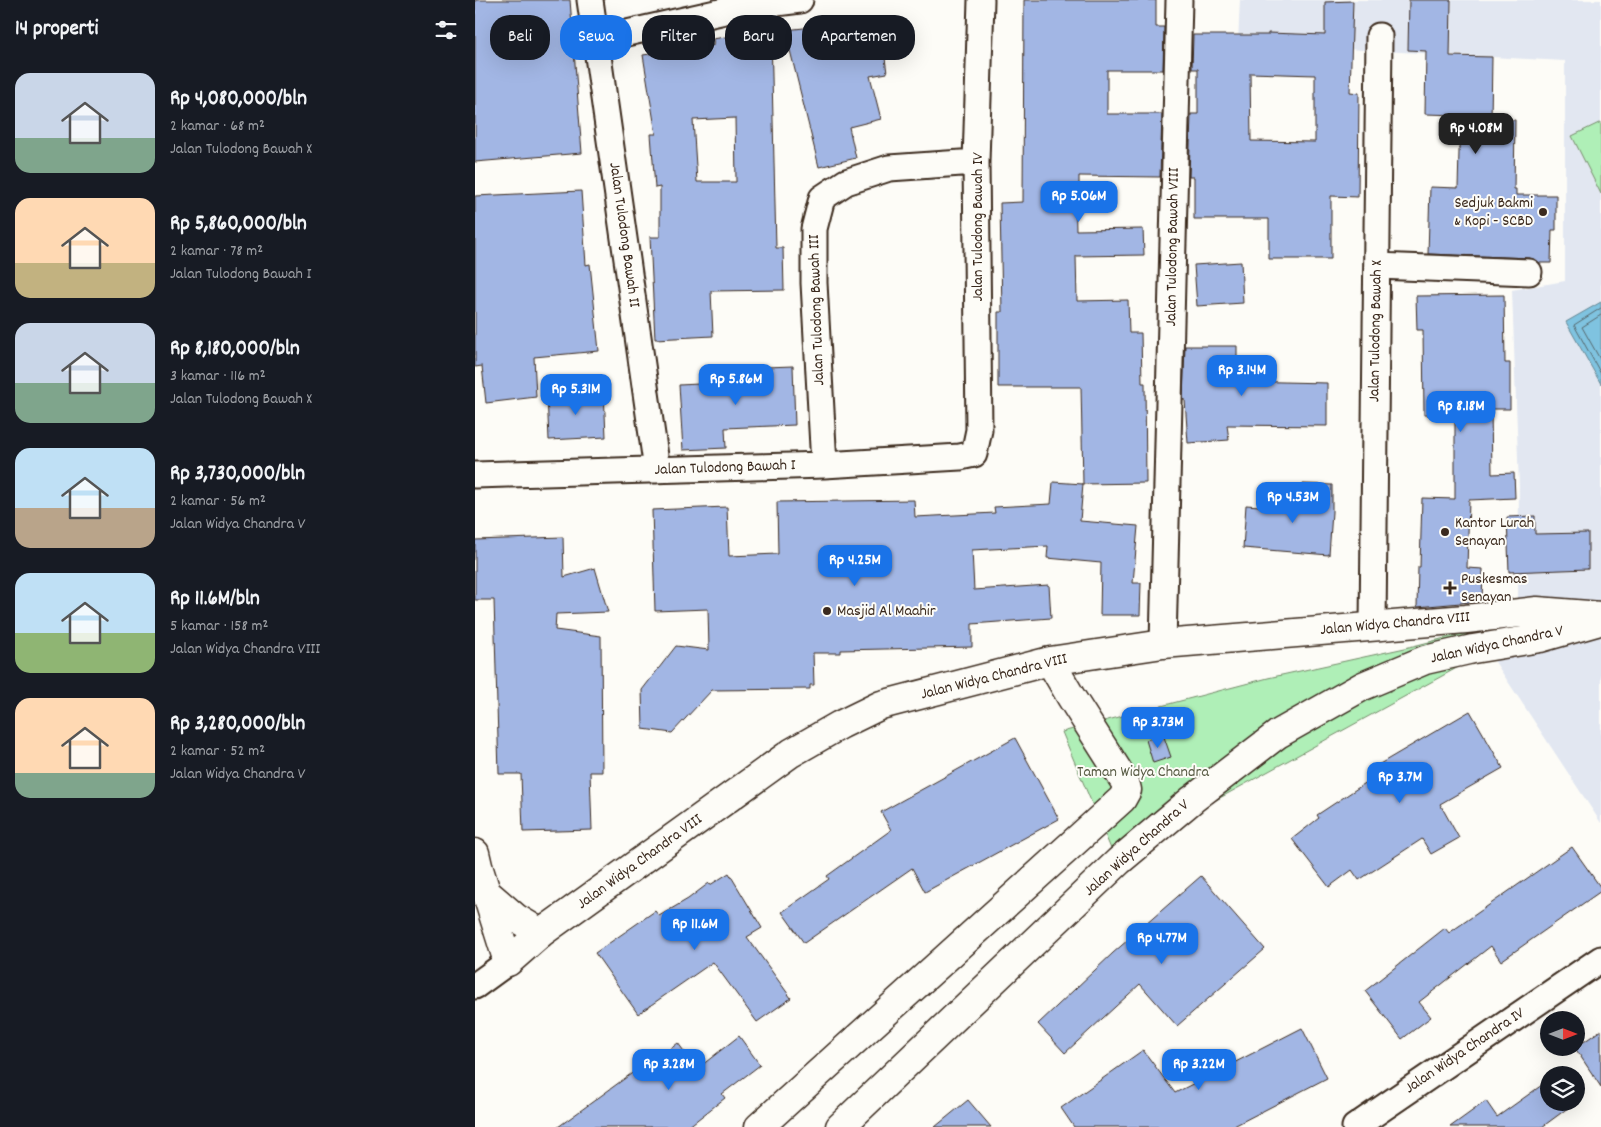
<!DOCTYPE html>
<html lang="id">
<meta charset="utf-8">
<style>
:root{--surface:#171b24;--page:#242831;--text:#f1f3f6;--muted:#9ea1a6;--accent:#1a73e8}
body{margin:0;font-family:Dekko,sans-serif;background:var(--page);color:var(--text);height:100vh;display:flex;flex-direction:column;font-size:19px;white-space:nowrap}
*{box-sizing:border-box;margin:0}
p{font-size:16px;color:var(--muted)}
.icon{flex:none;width:28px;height:28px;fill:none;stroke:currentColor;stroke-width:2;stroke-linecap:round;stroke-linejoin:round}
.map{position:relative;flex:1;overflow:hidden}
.sheet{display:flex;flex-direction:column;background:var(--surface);width:475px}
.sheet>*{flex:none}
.guide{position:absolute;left:15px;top:15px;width:475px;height:45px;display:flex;gap:10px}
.needle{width:32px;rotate:90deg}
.buttons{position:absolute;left:1065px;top:1011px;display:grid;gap:10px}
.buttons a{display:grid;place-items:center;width:45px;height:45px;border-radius:50%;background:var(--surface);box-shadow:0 5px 20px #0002;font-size:25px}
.price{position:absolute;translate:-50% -42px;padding:0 11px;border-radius:10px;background:var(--accent);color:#fff;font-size:16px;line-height:32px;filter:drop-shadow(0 1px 2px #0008)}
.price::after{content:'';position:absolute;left:50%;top:30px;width:15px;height:11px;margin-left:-8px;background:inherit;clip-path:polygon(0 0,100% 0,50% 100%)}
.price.active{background:#222;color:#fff}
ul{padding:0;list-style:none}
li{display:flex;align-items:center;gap:15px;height:125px;padding:0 15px}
li span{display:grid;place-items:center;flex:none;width:140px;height:100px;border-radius:15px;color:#555}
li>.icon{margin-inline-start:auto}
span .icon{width:60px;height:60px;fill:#fffc;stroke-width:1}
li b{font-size:21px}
h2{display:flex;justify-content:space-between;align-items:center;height:60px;padding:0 15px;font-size:21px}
.tag{padding:0 18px;border-radius:20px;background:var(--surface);box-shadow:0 5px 20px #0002;font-size:18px;line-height:45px}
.tag.active{background:var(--accent);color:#fff}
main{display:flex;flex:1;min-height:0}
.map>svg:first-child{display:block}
</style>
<main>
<section class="sheet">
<h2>14 properti<svg class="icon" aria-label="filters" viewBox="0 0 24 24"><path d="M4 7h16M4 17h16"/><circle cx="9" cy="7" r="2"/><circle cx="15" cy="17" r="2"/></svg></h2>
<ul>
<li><span style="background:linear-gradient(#c9d6e8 65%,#7fa58c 0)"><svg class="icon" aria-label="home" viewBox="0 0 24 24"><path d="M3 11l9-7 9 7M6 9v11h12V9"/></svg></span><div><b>Rp 4,080,000/bln</b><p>2 kamar · 68 m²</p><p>Jalan Tulodong Bawah X</p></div></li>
<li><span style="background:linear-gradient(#ffd9b3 65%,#c2b280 0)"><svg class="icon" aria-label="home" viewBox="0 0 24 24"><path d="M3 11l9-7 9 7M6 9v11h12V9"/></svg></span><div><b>Rp 5,860,000/bln</b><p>2 kamar · 78 m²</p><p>Jalan Tulodong Bawah I</p></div></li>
<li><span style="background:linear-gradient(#c9d6e8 60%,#7fa58c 0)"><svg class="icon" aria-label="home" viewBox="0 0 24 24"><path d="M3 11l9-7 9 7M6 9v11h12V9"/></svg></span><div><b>Rp 8,180,000/bln</b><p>3 kamar · 116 m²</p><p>Jalan Tulodong Bawah X</p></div></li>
<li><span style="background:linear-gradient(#bfe0f5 60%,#b9a48a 0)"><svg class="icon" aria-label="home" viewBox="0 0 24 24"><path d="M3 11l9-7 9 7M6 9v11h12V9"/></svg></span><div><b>Rp 3,730,000/bln</b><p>2 kamar · 56 m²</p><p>Jalan Widya Chandra V</p></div></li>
<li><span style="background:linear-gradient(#bfe0f5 60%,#8fb573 0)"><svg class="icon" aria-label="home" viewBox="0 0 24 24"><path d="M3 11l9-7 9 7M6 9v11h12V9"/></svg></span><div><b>Rp 11.6M/bln</b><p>5 kamar · 158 m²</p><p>Jalan Widya Chandra VIII</p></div></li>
<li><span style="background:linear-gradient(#ffd9b3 75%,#7fa58c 0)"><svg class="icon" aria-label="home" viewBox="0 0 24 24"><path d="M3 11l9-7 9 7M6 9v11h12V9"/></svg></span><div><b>Rp 3,280,000/bln</b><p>2 kamar · 52 m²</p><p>Jalan Widya Chandra V</p></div></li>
</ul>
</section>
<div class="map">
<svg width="1126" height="1127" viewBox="0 0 1126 1127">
<rect width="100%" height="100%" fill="#fdfcf7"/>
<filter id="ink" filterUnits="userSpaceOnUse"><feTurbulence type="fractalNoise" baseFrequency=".02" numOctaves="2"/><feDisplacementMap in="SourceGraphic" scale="10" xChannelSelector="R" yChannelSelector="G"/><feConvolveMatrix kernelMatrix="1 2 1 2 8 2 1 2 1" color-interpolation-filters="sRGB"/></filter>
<g filter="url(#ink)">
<!-- built -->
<path fill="#e2e7f1" d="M765 0H1126V823L1001 633 1043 599 1044 487 1037 290 1090 281V61L763 43Z"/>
<!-- green -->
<path fill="#afefb7" stroke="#758c6a" d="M1126 122V194L1097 136Z
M1091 608 639 856 587 732 793 678 930 648Z"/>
<!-- water -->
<path fill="#7fc3e0" stroke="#648692" d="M1126 302V384L1091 322Z"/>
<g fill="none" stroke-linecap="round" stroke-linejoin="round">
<!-- shore -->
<path stroke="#56676c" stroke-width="1" d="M1126 308 1099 325 1126 374
M1126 315 1107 327 1126 361"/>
</g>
<!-- building -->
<path fill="#a2b6e4" stroke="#3b2a1e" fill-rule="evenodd" d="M0 0H95L107 153 0 162Z
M549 0H681V27H689L688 70H632V114H687L685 177 604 176V191L600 190 601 230 668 229 669 255 601 256 602 301 653 300 654 333H666L667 383H670L671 483 608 484 606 387H523V312H527L525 203 548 202Z
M934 0H976L975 56 1017 57 1016 119 1040 120 1039 189H1041V195H1081V230H1077L1076 263H1064L1055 258 953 254 955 187 983 188 985 115 950 114 951 51 933 50Z
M878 1 875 92 884 93 883 197 856 196V259H794V219H719V177H714L716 114H723V69H717L718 35H793V33L850 35V2ZM775 73 840 75V142L776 141Z
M405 20 412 73 395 76 406 119 374 127 381 158 344 167 310 30Z
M296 33 301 248H308L309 290 236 291 238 336 180 339 175 237H185V187L180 188 176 134H181L168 55 239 45 238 39 262 35 263 38ZM260 118 261 182H222L218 120Z
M106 191 111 265 115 264 124 351 59 357 61 397 11 403 7 366 0 367V196Z
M766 262 768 303 722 306 719 265Z
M1029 295 1030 363H1035V409H1016L1017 474 1039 473 1040 498 994 500 992 568 1008 569 1007 601 942 607 943 567H945L947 498 980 499V415H949L948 330H942L941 296Z
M710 346H762V381L852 383V426L752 425 754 440 713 443 710 400H708Z
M318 366 320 425 250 428 251 448 208 450 204 385 264 382V368Z
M129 391 131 437 74 440 72 394Z
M578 482 608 484 605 521 663 526 658 583H666L665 615H625L626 563 572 558 573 546 497 550 499 590 574 585 576 618 497 624V647L366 650V653H338L339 685H335V689L237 690 197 733 168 729 167 690 201 646 234 650 233 609 180 611 177 510 252 507 254 556 303 554 302 502 439 500 440 517 520 513 519 507 576 504Z
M828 484 857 485V512L854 555 768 548 771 505 826 509Z
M1060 516V534L1113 533V569L1034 572 1032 517Z
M88 537 89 577 120 568 133 612 81 614 80 630 126 636 127 772H115L117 830 48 832 46 774H24L19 600H0V540Z
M995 711 1028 768 965 804 984 838 956 854 947 839 884 880 877 870 854 887 817 839 844 818 842 815 907 772 903 765Z
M688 734 696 757 678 763 671 740Z
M540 738 584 819 450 892 437 868 329 943 307 912 354 879 352 876 416 830 406 812Z
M1097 847 1126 888V891L1026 961 1016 946 944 1002 956 1017 927 1039 890 991 970 928 974 933Z
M254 873 287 928 272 937 316 998 282 1022 238 962 163 1014 120 953 180 911 184 916 213 899 234 883 235 885Z
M726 876 790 949 702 1026 665 984 590 1053 563 1024 638 953Z
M827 1028 852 1078 757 1127H599L586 1108 668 1050 700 1093Z
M1126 1030V1087L1100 1048Z
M264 1036 285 1065 247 1094 250 1098 213 1127H83L160 1071 163 1074 203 1043 222 1069Z
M1074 1080V1102H1101L1067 1127H975L1011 1101 1022 1117Z
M493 1100 516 1127H460Z"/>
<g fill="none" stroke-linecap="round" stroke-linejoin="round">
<!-- street casing -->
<g stroke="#3b2a1e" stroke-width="29">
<path id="street" d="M115 0 182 470
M121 40 263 8 325 0
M902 266 1054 272
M349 465 339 283V229L347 198 371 182 414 168 501 162
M0 475 349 465 485 457 499 454 504 430 501 162 506 0
M898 626 904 36
M688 644 704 0
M0 986 33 962
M880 1127 1126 959"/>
</g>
<!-- secondary casing -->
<g stroke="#3b2a1e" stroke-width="31">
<path id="secondary" d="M0 853 3 866 33 962 66 933 316 753 365 725 406 705 575 661 688 644 991 619 1062 611 1126 616
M12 893 41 918 66 933
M284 1127 647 799 652 790 650 782 596 697 575 661
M365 1127 644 861 718 799 803 734 888 686 950 660 998 649 1065 638 1121 622"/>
</g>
<!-- street -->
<use href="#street" stroke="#fdfcf7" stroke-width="25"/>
<!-- secondary -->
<use href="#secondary" stroke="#fdfcf7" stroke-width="28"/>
</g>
</g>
<!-- markers -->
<g fill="#3b2a1e" stroke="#fdfcf7" stroke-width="2">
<circle cx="1068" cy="212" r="5"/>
<circle cx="970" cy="532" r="5"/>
<path d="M972.5 580.5h5v5h5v5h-5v5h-5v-5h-5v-5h5z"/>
<circle cx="352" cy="611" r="5"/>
</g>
<g text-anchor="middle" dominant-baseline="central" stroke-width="4" stroke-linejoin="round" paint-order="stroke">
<!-- poi labels -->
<g font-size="16" fill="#3b2a1e" stroke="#fdfcf7" text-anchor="start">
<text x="1058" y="203" text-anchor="end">Sedjuk Bakmi<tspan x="1058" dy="18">&amp; Kopi - SCBD</tspan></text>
<text x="980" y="523">Kantor Lurah<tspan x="980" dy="18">Senayan</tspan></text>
<text x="986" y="579">Puskesmas<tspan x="986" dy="18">Senayan</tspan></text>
<text x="362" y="611">Masjid Al Maahir</text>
</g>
<!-- street labels -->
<g font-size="16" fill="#3b2a1e" stroke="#fdfcf7">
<text transform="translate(503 227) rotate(-90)">Jalan Tulodong Bawah IV</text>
<text transform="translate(149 235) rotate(82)">Jalan Tulodong Bawah II</text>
<text transform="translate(698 247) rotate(-89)">Jalan Tulodong Bawah VIII</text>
<text transform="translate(342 310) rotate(-92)">Jalan Tulodong Bawah III</text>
<text transform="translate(901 331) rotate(-89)">Jalan Tulodong Bawah X</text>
<text transform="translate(250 468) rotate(-2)">Jalan Tulodong Bawah I</text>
<text transform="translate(920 624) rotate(-5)">Jalan Widya Chandra VIII</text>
<text transform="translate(1022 645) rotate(-12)">Jalan Widya Chandra V</text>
<text transform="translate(519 677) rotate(-14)">Jalan Widya Chandra VIII</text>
<text transform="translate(662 848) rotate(-42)">Jalan Widya Chandra V</text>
<text transform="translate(165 862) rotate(-36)">Jalan Widya Chandra VIII</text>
<text transform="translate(990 1051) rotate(-34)">Jalan Widya Chandra IV</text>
</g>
<!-- park labels -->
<g font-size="16" fill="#585b44" stroke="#fdfcf7">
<text x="668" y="772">Taman Widya Chandra</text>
</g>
</g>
</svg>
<div class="buttons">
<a><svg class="needle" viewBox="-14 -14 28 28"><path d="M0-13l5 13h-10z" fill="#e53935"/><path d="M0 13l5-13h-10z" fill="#9ea1a6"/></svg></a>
<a><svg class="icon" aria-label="layers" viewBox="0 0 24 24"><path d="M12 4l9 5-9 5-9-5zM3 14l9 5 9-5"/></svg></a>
</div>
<b class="price active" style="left:1001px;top:155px">Rp 4.08M</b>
<b class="price" style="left:604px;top:223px">Rp 5.06M</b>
<b class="price" style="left:767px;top:397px">Rp 3.14M</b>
<b class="price" style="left:261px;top:406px">Rp 5.86M</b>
<b class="price" style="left:101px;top:416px">Rp 5.31M</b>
<b class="price" style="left:986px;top:433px">Rp 8.18M</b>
<b class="price" style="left:818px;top:524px">Rp 4.53M</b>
<b class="price" style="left:380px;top:587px">Rp 4.25M</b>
<b class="price" style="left:683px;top:749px">Rp 3.73M</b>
<b class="price" style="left:925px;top:804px">Rp 3.7M</b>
<b class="price" style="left:220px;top:951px">Rp 11.6M</b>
<b class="price" style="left:687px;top:965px">Rp 4.77M</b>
<b class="price" style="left:194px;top:1091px">Rp 3.28M</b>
<b class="price" style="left:724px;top:1091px">Rp 3.22M</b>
<div class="guide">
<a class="tag">Beli</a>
<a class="tag active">Sewa</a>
<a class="tag">Filter</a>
<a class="tag">Baru</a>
<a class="tag">Apartemen</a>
</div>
</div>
</main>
